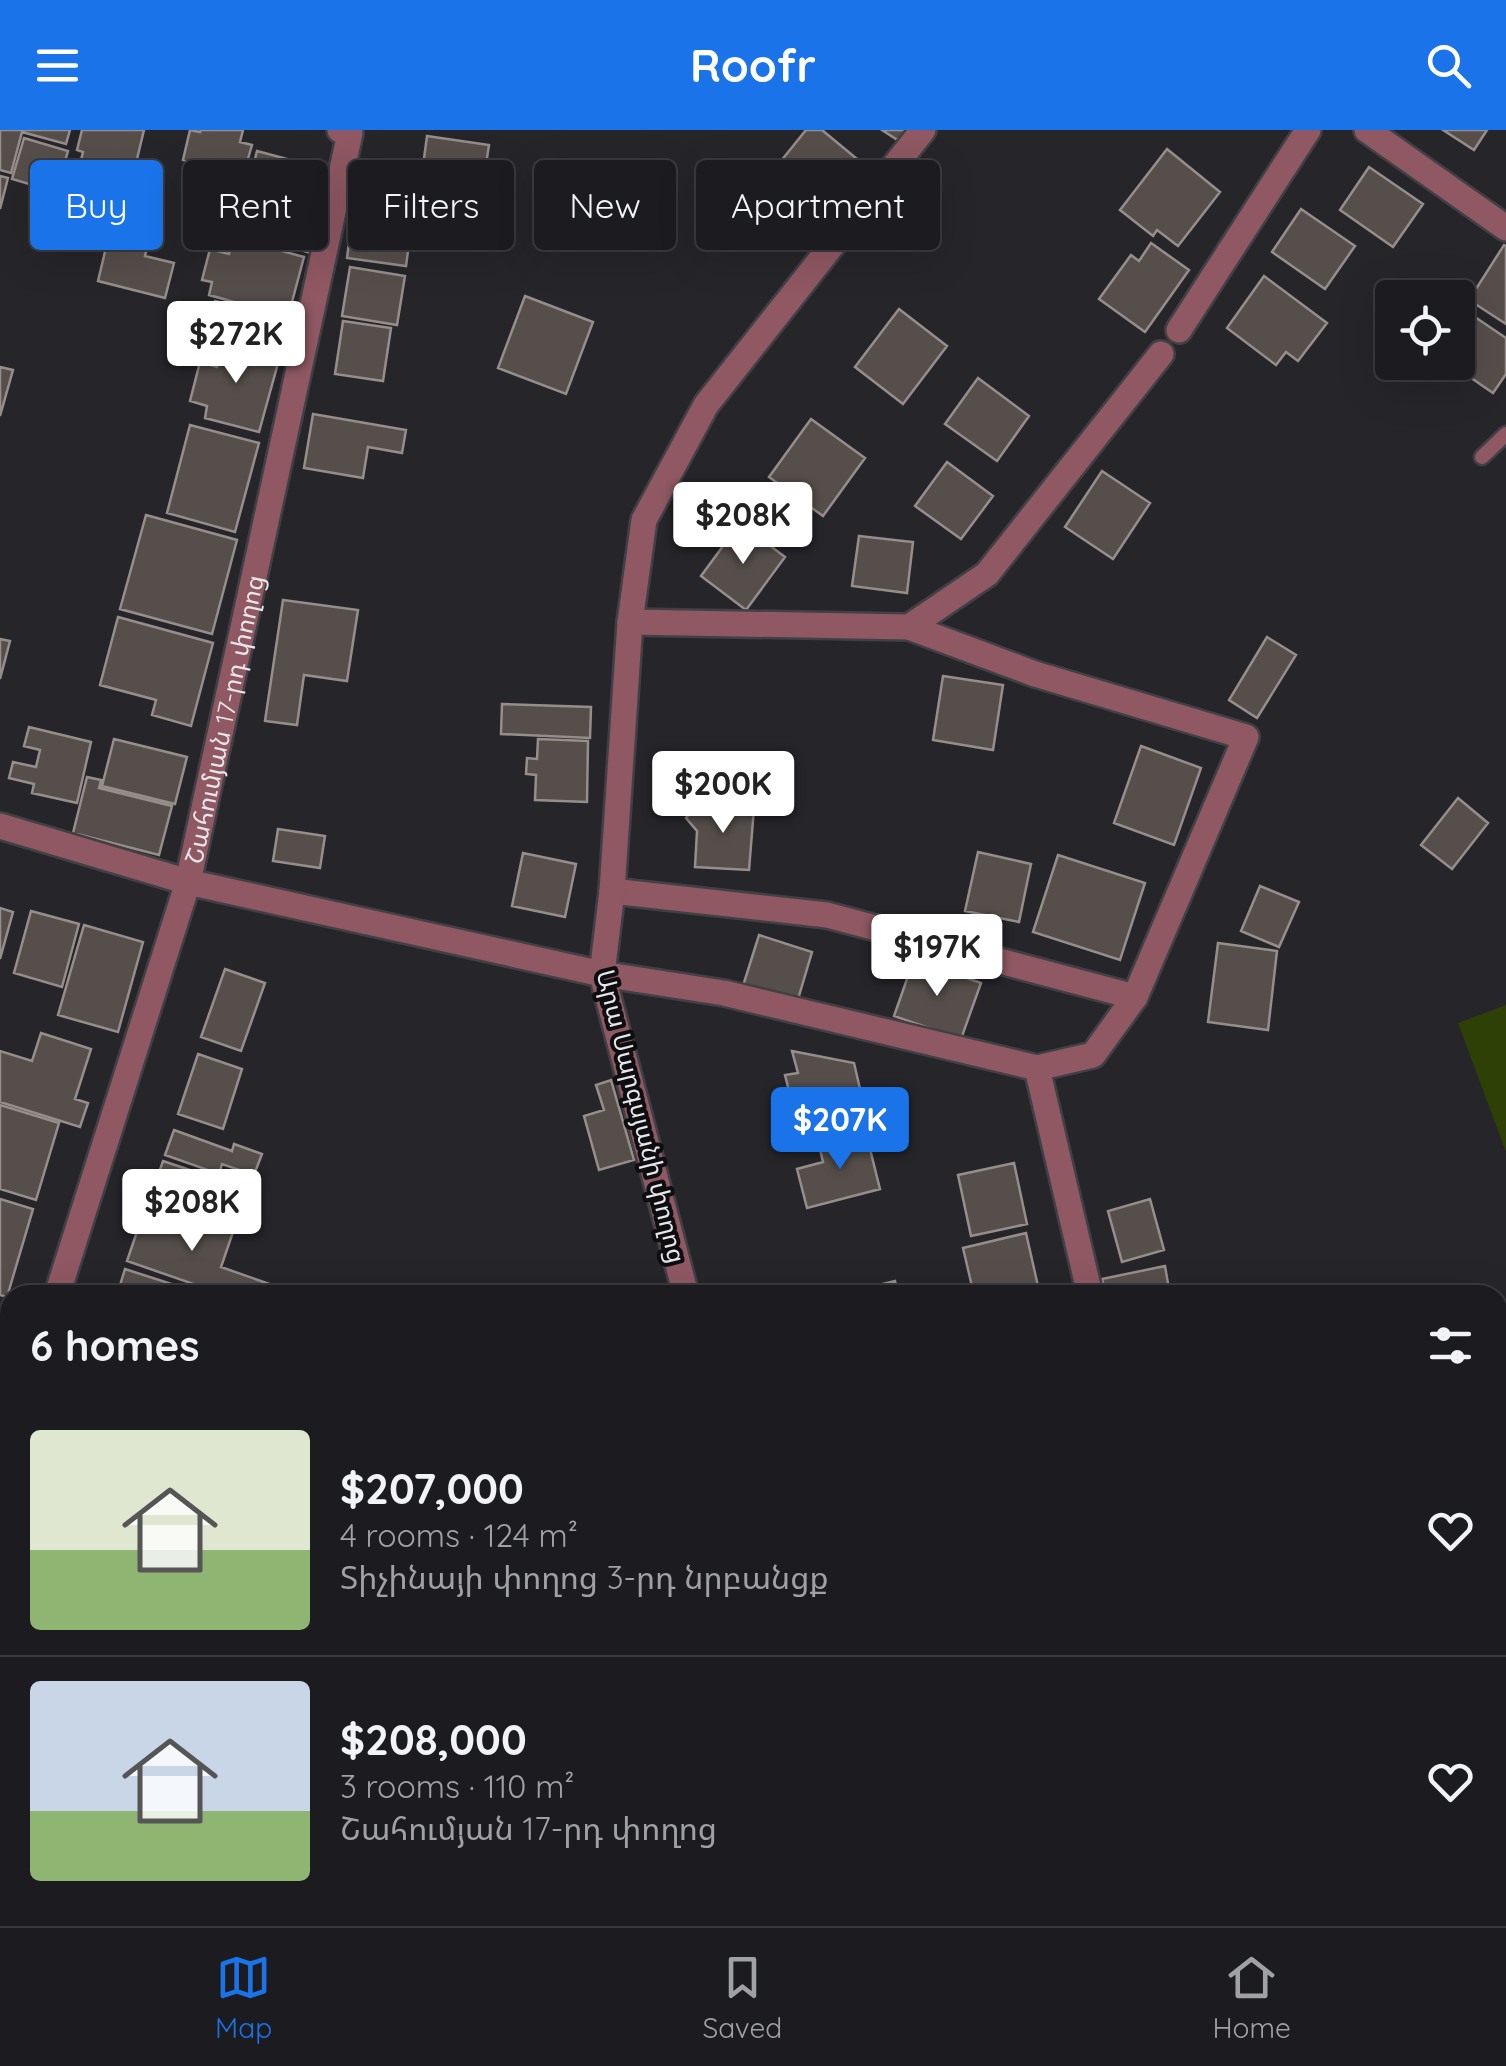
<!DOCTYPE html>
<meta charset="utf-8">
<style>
:root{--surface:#1c1c20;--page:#252529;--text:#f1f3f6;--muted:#a0a1a5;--line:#3a3a3e;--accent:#1a73e8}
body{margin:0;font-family:Quicksand,"Noto Sans Armenian",sans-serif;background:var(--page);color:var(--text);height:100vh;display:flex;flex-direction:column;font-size:38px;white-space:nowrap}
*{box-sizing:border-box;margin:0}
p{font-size:32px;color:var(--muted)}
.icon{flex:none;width:55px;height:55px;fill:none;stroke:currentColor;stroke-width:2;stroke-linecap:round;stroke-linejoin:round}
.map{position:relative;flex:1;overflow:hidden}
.drawer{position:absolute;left:0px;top:1155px;width:1508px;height:642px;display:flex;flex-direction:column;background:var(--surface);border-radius:30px 30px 0 0;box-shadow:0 10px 40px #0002,0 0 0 2px var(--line)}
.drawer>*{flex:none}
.top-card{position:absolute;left:30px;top:30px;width:1000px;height:90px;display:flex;gap:20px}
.controls{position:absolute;left:1375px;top:150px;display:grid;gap:20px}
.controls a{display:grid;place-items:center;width:100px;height:100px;border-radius:10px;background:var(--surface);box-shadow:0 10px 40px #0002,0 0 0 2px var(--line);font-size:50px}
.price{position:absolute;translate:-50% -85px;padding:0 22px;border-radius:10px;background:#fff;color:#222;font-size:32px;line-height:65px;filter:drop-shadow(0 2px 5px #0008)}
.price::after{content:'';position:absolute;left:50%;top:60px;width:30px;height:22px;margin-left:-15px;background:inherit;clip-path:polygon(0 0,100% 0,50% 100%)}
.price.on{background:var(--accent);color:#fff}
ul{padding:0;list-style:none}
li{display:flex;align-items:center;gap:30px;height:250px;padding:0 30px}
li+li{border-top:2px solid var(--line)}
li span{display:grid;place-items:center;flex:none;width:280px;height:200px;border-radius:10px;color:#555}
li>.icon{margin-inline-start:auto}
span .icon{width:120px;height:120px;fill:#fffc;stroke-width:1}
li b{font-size:42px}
h2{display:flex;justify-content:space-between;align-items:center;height:120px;padding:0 30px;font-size:42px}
.chip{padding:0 35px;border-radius:10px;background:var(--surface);box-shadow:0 10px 40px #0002,0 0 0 2px var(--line);font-size:35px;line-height:90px}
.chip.on{background:var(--accent);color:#fff}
header{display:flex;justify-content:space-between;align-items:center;height:130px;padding:0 30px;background:var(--accent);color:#fff;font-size:45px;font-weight:700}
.tab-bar{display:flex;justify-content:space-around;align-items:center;height:140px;border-top:2px solid var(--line);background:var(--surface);font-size:28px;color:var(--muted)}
.tab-bar a{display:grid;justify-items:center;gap:5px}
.tab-bar .on{color:var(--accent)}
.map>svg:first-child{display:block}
</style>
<header><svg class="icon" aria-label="menu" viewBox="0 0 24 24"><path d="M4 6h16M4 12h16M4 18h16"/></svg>Roofr<svg class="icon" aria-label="search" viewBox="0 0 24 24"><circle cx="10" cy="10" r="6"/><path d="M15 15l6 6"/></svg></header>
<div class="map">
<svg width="1506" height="1796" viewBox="0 0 1506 1796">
<rect width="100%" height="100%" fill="#25252a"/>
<!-- green -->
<path fill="#2f4007" d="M1506 875V1022L1458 893Z"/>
<!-- building -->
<path fill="#554e4b" stroke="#968e8b" stroke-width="2.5" d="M0 0H70L66 14 22 2 11 43 0 40Z
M82 0H144L124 83 154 90 145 126 174 133 165 168 98 151 109 105 93 101 99 78 84 74 94 33 81 30 83 22 77 20Z
M190 0 200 2 201 0H243L240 12 252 15 238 63 212 56 213 49 187 41 189 32 183 30Z
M806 0H822L857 29 816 78 772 42Z
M882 0H910L902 13Z
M1443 0H1487L1474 20Z
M427 6 489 15 484 48 507 51 502 84 445 76 447 55 421 51Z
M24 8 68 21 56 62 12 49Z
M1167 19 1220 62 1178 116 1157 100 1153 106 1120 80Z
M257 21 328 40 317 83 321 84 311 123 236 103Z
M1369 37 1423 74 1393 117 1340 80Z
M0 46 8 48 0 79Z
M357 48 417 55 406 136 347 128Z
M1301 79 1355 116 1325 159 1272 122Z
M234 108 304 127 288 187 209 165 212 152 202 150 210 119 229 124Z
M1151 113 1189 140 1145 202 1099 169 1131 125 1139 131Z
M1504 115 1506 116V194L1469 170Z
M350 137 405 146 397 195 342 186Z
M1264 146 1327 193 1298 231 1286 222 1276 235 1227 198Z
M525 166 593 192 566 264 498 238Z
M215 171 288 190 280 223 203 203 201 213 178 207 181 197 172 195 177 178 211 187Z
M899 179 947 216 903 274 855 237Z
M1469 183 1506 208V244L1493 263 1448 232H1458V200Z
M343 191 391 198 383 251 335 244Z
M223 212 280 226 259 302 205 288 207 276 190 271 200 232 217 237Z
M0 237 13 240 0 286Z
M978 248 1029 286 997 331 945 294Z
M313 284 406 300 402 323 368 317 363 348 304 338Z
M811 289 865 328 823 386 769 347Z
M190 295 259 313 235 402 167 383Z
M947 332 993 366 961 409 915 376Z
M1102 341 1150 373 1113 429 1065 397Z
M146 385 237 410 212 504 120 479Z
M740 393 785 427 746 480 701 446Z
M859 406 913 412 907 463 852 456Z
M283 470 358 480 347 551 304 545 297 595 265 591Z
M118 487 213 513 191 596 152 585 156 570 100 555Z
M1267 507 1296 525 1257 588 1229 570Z
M0 509 10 511 0 549Z
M943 546 1003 555 993 620 933 610Z
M502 574 591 577 590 608 501 604Z
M29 597 91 612 77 673 32 663 34 654 9 648 13 632 36 637 40 620 24 616Z
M114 609 187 627 175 674 102 656Z
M538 609 588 611 587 672 535 670 536 645 526 644 527 628 537 629Z
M1141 616 1201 638 1174 715 1114 693Z
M87 647 101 650 99 658 172 676 159 725 73 703Z
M1458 668 1488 693 1452 739 1421 715Z
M697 674 754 678 749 740 695 737 697 701 686 688Z
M278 699 325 706 320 738 273 731Z
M978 722 1031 734 1019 792 965 781Z
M523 723 576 734 565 787 512 776Z
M1058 725 1145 753 1120 830 1033 802Z
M1260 756 1299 772 1279 817 1241 801Z
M0 778 13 782 0 829Z
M31 781 79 794 62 857 14 843Z
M84 795 143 812 118 902 58 885Z
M759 805 812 822 796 876 742 859Z
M1218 813 1277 821 1268 900 1208 892Z
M914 829 981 853 961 909 894 886Z
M225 839 265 853 241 921 201 907Z
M41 903 91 919 75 969 88 973 80 997 0 972V921L32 931Z
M792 921 854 933 864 976 807 991 801 967 791 969 785 945 798 943Z
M198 924 242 939 223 999 178 984Z
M611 950 634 1030 599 1040 584 986 604 980 596 955Z
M0 975 59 993 36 1070 0 1059Z
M174 1000 232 1021 234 1014 262 1024 254 1045 222 1034 219 1044 165 1025Z
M866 1003 880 1059 807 1078 797 1039 823 1032 819 1015Z
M163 1031 217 1049 205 1087 150 1069Z
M1014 1033 1027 1094 971 1106 958 1045Z
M0 1069 33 1079 7 1167 0 1165Z
M1150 1069 1164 1120 1122 1132 1108 1081Z
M147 1072 233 1102 221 1137 295 1163 294 1165H210L211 1160 127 1131Z
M1026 1103 1040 1165H974L963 1118Z
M1165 1136 1170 1165H1106L1102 1149Z
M125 1139 181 1157 179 1165H117Z
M895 1151 899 1165H837Z
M0 1502 10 1506V1581L0 1577Z
M10 1752V1788H44L34 1796H0V1760Z
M1506 1756V1796H1480L1478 1788H1498V1759Z
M132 1788H165L180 1795 183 1788H261L258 1796H125Z
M689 1788H760L763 1796H692Z
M891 1788H980L983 1796H893Z
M1315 1788H1341L1343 1796H1286Z
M1353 1788H1464L1467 1796H1356Z"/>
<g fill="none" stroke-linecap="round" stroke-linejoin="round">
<!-- service casing -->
<g stroke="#404045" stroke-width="19">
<path id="service" d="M1482 327 1506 304"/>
</g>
<!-- minor casing -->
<g stroke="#404045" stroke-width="30">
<g id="minor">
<path d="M1367 0 1506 98"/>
<path d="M1179 200 1308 0"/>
<path d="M909 497 987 444 1161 224"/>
<path d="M0 696 188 752 602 844 724 863 1037 938 1093 925 1135 867 1246 607 1035 544 909 497 630 492"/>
<path d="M612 761 827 785 1135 867"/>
<path d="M1037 938 1090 1165"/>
<path id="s1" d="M57 1165 188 752 350 3 340 0"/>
<path d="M686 1165 602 844 612 761 630 492 644 390 706 275 923 0"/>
<path d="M0 1346 10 1315"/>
<path d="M0 1363 10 1366"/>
<path d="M1498 1481 1506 1484"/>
<path d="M303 1796 306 1788"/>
</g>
</g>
<!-- service -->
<use href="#service" stroke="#8f5862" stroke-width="14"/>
<!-- minor -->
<use href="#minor" stroke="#8f5862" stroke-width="25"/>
</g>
<g text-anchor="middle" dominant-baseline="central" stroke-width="8" stroke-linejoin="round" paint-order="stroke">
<!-- street labels -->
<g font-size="25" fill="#e7e7eb" stroke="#0e0e11">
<text stroke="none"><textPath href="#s1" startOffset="600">Շահումյան 17-րդ փողոց</textPath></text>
<text transform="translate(642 986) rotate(76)">Արա Սարգսյանի փողոց</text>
</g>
</g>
</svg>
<div class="controls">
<a><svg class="icon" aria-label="locate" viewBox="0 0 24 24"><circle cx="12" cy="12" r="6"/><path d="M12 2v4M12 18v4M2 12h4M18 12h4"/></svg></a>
</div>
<b class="price" style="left:236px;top:256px">$272K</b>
<b class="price" style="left:743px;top:437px">$208K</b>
<b class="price" style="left:723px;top:706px">$200K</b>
<b class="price" style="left:937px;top:869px">$197K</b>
<b class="price on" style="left:840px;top:1042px">$207K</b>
<b class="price" style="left:192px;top:1124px">$208K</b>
<div class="top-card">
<a class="chip on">Buy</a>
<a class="chip">Rent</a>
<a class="chip">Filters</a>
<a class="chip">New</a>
<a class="chip">Apartment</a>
</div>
<section class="drawer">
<h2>6 homes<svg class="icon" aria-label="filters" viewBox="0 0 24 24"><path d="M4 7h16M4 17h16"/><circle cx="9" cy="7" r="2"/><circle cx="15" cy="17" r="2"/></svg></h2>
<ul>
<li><span style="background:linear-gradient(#dfe7d0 60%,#8fb573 0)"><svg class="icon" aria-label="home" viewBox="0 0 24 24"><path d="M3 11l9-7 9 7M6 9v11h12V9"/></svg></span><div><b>$207,000</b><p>4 rooms · 124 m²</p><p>Տիչինայի փողոց 3-րդ նրբանցք</p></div><svg class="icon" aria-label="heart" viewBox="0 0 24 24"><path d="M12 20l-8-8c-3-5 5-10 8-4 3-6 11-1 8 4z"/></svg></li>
<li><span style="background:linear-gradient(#c9d6e8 65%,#8fb573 0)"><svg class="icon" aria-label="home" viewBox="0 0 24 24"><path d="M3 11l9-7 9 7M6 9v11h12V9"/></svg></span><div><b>$208,000</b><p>3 rooms · 110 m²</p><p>Շահումյան 17-րդ փողոց</p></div><svg class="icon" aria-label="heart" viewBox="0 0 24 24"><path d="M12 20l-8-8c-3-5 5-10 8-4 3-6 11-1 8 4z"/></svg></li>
</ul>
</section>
</div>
<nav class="tab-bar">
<a class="on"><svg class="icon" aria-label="map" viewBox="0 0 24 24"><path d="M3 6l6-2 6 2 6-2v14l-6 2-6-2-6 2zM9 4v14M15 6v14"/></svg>Map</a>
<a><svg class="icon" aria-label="saved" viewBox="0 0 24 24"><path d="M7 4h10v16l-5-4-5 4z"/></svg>Saved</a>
<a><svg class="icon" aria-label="home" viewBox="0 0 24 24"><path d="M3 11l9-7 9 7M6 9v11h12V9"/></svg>Home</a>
</nav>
